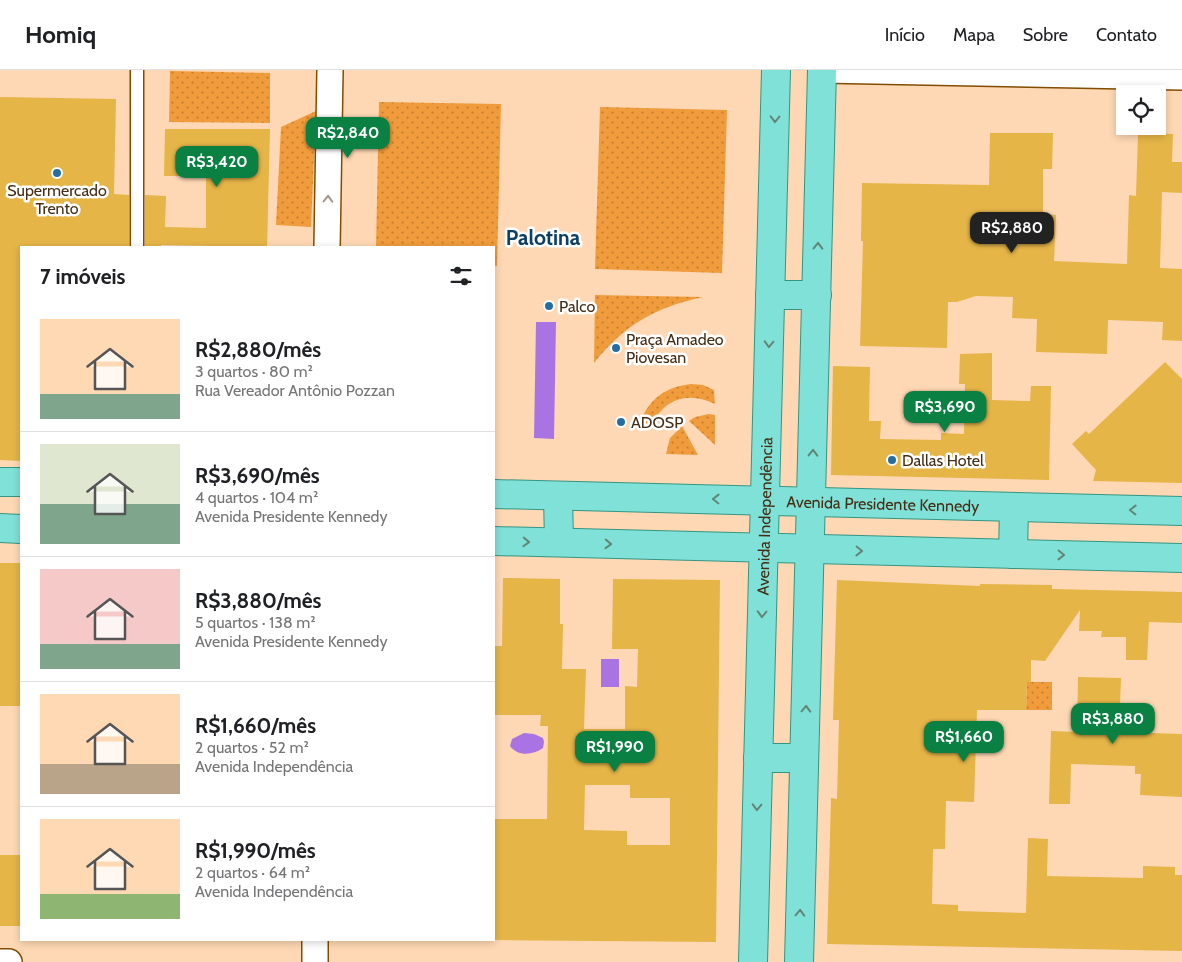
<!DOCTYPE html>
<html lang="pt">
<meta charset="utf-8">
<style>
:root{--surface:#fff;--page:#f2f2f2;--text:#202124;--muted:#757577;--line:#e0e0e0;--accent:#0b8043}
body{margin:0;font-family:Cabin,sans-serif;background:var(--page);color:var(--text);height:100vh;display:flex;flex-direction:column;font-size:19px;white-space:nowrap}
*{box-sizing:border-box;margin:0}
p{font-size:16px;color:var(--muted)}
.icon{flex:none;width:28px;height:28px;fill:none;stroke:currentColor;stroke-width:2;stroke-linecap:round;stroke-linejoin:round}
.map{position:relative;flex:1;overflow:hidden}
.side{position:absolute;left:20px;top:176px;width:475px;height:695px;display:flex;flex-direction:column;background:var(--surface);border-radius:0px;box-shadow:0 2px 8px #0003}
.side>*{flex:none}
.controls{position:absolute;left:1116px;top:15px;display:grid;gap:10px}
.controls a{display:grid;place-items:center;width:50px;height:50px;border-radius:0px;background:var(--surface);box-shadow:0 2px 8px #0003;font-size:25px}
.price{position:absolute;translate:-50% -42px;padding:0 11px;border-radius:10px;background:var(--accent);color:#fff;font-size:16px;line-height:32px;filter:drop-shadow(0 1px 2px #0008)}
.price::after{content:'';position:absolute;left:50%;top:30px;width:15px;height:11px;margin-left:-8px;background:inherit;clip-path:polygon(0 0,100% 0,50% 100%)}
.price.current{background:#222;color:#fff}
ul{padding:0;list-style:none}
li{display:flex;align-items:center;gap:15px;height:125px;padding:0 20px}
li+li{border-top:1px solid var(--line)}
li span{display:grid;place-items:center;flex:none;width:140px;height:100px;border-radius:0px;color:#555}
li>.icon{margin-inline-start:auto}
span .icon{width:60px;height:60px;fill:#fffc;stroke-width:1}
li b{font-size:21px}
h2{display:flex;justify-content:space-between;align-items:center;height:60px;padding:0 20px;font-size:21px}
header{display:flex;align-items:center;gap:30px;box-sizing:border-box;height:70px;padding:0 25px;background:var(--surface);border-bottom:1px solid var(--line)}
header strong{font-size:24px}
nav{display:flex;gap:28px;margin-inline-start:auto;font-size:18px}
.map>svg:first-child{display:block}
</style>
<header>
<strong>Homiq</strong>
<nav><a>Início</a><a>Mapa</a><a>Sobre</a><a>Contato</a></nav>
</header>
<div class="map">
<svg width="1182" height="892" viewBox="0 0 1182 892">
<defs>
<pattern id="grass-dots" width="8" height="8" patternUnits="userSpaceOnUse" patternTransform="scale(1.25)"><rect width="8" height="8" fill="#f19c3c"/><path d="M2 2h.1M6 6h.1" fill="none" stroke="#c57f31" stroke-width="1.8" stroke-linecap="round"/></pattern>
</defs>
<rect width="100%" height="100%" fill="#fed8b4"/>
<!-- grass -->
<path fill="url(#grass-dots)" d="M170 1 270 3V53L169 52Z
M379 32 501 34 497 196H494V178L376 177Z
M600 37 727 40 722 203 595 199Z
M316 41 311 157 276 155 281 57Z
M595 225 703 227C656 237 624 255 594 293Z
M691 314 703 315 714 320 715 334C688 321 665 328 652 354L640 353C649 328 666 317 691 314Z
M709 344 715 345V375L689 351 695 347Z
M682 356 698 385 666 384 670 368Z
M1027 612H1052V640H1026Z"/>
<!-- water -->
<path fill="#aa73e4" d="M536 252H556L554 369 534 368Z
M601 589H619V617H601Z
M524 663 534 664 543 668 544 672 543 678C533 685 518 687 510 676L512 669Z"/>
<!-- building -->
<path fill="#e5b548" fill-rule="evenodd" d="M0 27 116 29 114 124 129 125V178H21V391L0 390Z
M165 59H270L267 178H211V176L161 175V178H145V125L166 126 165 157 206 158V106H164Z
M990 63H1053L1052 99H1043V144L1056 145 1054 191 1127 194 1129 125 1136 126 1138 63 1173 64 1172 92H1182V123L1162 122 1160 198 1182 199V271L1162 270 1163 252 1108 250 1107 284 1036 282 1037 249 1012 248 1013 227 976 226 957 232H948L947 278 860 276 863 171H861L862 113 989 115Z
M992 283V330L1030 331 1031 316H1051L1049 410 831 405 833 296 870 297 869 351H881L880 369 941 370V363L964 364 965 314H959L960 284Z
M1165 292 1182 309V413L1093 411 1096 400 1072 374 1086 361 1089 364Z
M0 493H21V636H0Z
M503 508 560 509V554H563L562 599H586L584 659H625V616L637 617 638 579H612L613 509 720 510 716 872 494 870V749H547L548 656H540L541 645H494V576H502ZM585 715H630V728H670V775H627V761L584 760Z
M837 510 980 516V514L1052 515V519L1182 522V553L1149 552 1147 590H1126V567H1101L1102 561H1079L1080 540 1045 591 1031 590V612H1027L1026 640H977L974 732 946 731 945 779H933L932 834 958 835V841L1026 843 1028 768 1048 769 1047 806 1143 808V796L1175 797V805H1182V881L827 874 831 728 837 729 839 650H833Z
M1078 607 1121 608 1119 662 1182 664V727L1140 725 1141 704H1135V696L1071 694 1070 734H1049L1051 661 1077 662Z
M0 785H21V856H0Z"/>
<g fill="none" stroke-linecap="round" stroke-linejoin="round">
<!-- lane casing -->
<g stroke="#824c01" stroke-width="15">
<path id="lane" d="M137 178V0"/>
</g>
<!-- street casing -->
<g stroke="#824c01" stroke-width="28">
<path id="street" d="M822 0 1182 7
M327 178 330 0
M0 892H9
M315 892V870"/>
</g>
<!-- primary casing -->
<g stroke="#359582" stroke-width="30">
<g id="primary">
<path d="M770 225H817"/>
<path d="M0 412H21"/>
<path id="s1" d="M494 424 1182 441"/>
<path d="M558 426 559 472"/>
<path d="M0 458 21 459"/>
<path d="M494 471 1182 488"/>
<path d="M1013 484 1014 437"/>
<path d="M758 688H804"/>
<path id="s2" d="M753 892 776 0"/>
<path d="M799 892 822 0"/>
</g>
</g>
<!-- lane -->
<use href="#lane" stroke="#fff" stroke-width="12"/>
<!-- street -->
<use href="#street" stroke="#fff" stroke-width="25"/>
<!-- primary -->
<use href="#primary" stroke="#80e1d8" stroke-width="28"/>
</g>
<!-- one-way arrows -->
<defs><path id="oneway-chevron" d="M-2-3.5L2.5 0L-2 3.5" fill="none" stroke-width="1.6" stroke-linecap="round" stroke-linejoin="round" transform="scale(1.25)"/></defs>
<g stroke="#628676">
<use href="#oneway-chevron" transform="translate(775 49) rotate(91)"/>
<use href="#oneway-chevron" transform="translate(818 176) rotate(-89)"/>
<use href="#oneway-chevron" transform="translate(769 274) rotate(92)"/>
<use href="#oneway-chevron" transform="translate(813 383) rotate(-89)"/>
<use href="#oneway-chevron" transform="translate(716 429) rotate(-179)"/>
<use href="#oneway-chevron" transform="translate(1133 440) rotate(-179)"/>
<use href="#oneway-chevron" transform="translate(526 472) rotate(2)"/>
<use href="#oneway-chevron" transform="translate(608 474) rotate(2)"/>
<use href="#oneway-chevron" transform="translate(859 481) rotate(1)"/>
<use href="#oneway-chevron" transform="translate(1061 485) rotate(1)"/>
<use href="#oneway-chevron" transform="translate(762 544) rotate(92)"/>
<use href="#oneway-chevron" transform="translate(806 639) rotate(-88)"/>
<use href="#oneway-chevron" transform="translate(757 737) rotate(92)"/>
<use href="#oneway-chevron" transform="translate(800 843) rotate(-88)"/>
</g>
<use stroke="#a29689" href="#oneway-chevron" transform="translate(328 129) rotate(-89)"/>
<!-- markers -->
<g fill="#276da2" stroke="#fff" stroke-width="2">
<circle cx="57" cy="103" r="5"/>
<circle cx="549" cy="236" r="5"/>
<circle cx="616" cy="278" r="5"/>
<circle cx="621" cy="352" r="5"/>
<circle cx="892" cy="390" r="5"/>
</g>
<g text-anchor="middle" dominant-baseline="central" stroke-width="5" stroke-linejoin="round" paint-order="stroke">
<!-- poi labels -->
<g font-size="16" fill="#452c13" stroke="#fff" text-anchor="start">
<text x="57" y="120" text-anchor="middle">Supermercado<tspan x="57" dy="18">Trento</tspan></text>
<text x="559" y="236">Palco</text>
<text x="626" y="269">Praça Amadeo<tspan x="626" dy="18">Piovesan</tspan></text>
<text x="631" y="352">ADOSP</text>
<text x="902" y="390">Dallas Hotel</text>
</g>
<!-- street labels -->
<g font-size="16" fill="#452c13" stroke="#fff">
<text stroke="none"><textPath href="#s1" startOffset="389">Avenida Presidente Kennedy</textPath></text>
<text stroke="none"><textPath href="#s2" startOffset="446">Avenida Independência</textPath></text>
</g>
<!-- district labels -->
<g font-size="21" font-weight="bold" fill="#0e4064" stroke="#fff">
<text x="543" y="167">Palotina</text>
</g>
</g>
</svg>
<div class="controls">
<a><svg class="icon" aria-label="locate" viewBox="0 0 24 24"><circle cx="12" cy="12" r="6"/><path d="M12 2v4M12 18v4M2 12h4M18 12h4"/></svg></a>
</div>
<b class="price" style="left:348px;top:89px">R$2,840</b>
<b class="price" style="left:217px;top:118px">R$3,420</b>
<b class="price current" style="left:1012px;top:184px">R$2,880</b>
<b class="price" style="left:945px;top:363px">R$3,690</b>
<b class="price" style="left:1113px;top:675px">R$3,880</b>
<b class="price" style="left:964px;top:693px">R$1,660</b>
<b class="price" style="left:615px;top:703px">R$1,990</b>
<section class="side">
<h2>7 imóveis<svg class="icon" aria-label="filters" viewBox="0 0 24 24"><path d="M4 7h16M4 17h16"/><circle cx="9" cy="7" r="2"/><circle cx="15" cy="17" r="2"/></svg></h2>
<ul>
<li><span style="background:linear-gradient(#ffd9b3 75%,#7fa58c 0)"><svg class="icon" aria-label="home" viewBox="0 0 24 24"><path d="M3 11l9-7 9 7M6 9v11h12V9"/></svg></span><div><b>R$2,880/mês</b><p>3 quartos · 80 m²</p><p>Rua Vereador Antônio Pozzan</p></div></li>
<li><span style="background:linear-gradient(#dfe7d0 60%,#7fa58c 0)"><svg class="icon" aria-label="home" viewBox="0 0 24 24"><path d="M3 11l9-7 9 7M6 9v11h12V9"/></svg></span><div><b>R$3,690/mês</b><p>4 quartos · 104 m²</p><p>Avenida Presidente Kennedy</p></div></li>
<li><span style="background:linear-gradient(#f6c9c9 75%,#7fa58c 0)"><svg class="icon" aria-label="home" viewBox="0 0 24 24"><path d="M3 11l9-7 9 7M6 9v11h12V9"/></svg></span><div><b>R$3,880/mês</b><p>5 quartos · 138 m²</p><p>Avenida Presidente Kennedy</p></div></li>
<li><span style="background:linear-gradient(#ffd9b3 70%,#b9a48a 0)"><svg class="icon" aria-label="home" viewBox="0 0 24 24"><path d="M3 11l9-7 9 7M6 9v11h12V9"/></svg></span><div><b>R$1,660/mês</b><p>2 quartos · 52 m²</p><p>Avenida Independência</p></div></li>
<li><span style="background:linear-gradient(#ffd9b3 75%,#8fb573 0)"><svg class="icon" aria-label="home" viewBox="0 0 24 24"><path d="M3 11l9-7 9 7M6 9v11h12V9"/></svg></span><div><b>R$1,990/mês</b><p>2 quartos · 64 m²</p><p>Avenida Independência</p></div></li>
</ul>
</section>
</div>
